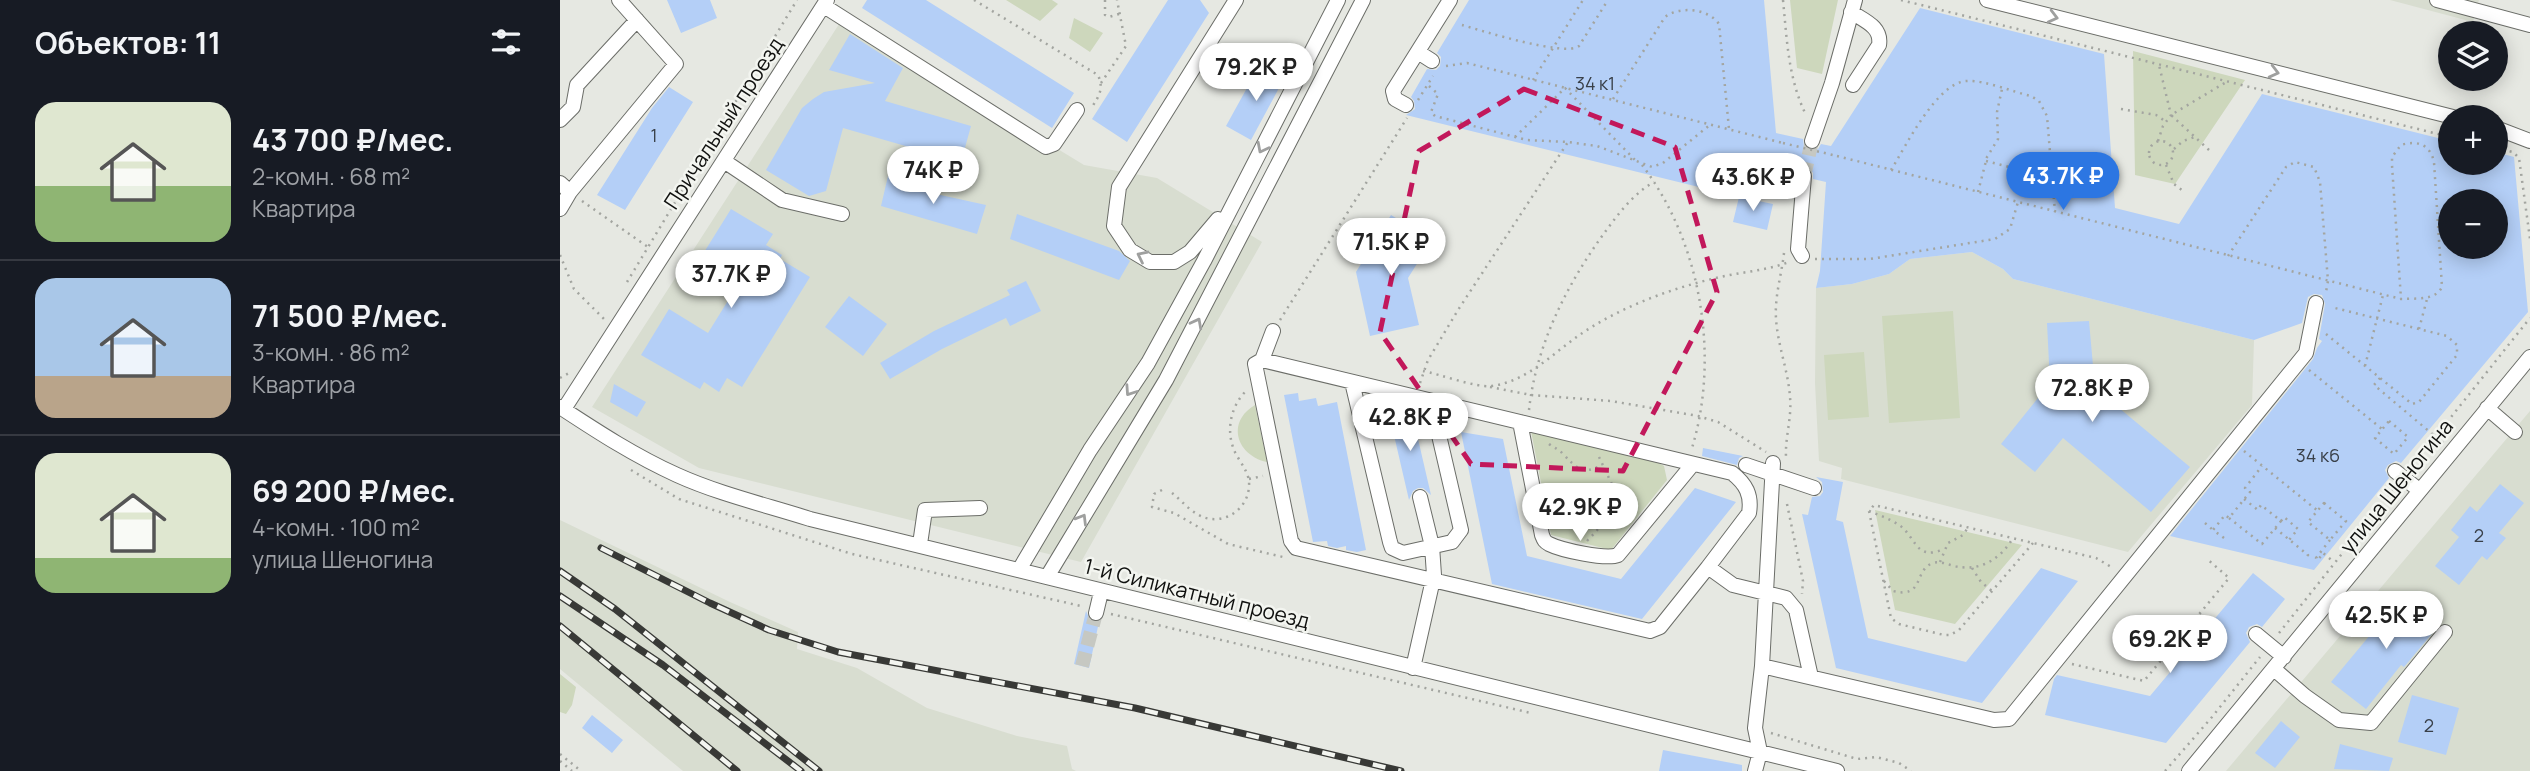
<!DOCTYPE html>
<html lang="ru">
<meta charset="utf-8">
<style>
:root{--surface:#171b24;--page:#242831;--text:#f1f3f6;--muted:#9ea1a6;--line:#363941;--accent:#2c76e2}
body{margin:0;font-family:Manrope,sans-serif;background:var(--page);color:var(--text);height:100vh;display:flex;flex-direction:column;font-size:26px;white-space:nowrap}
*{box-sizing:border-box;margin:0}
p{font-size:23px;color:var(--muted)}
.icon{flex:none;width:38px;height:38px;fill:none;stroke:currentColor;stroke-width:2;stroke-linecap:round;stroke-linejoin:round}
.map{position:relative;flex:1;overflow:hidden}
.panel{display:flex;flex-direction:column;background:var(--surface);width:560px}
.panel>*{flex:none}
.controls{position:absolute;left:1878px;top:21px;display:grid;gap:14px}
.controls a{display:grid;place-items:center;width:70px;height:70px;border-radius:50%;background:var(--surface);box-shadow:0 4px 18px #0003;font-size:35px}
.price{position:absolute;translate:-50% -60px;padding:0 16px;border-radius:24px;background:#fff;color:#222;font-size:23px;line-height:46px;filter:drop-shadow(0 2px 4px #0008)}
.price::after{content:'';position:absolute;left:50%;top:42px;width:21px;height:16px;margin-left:-10px;background:inherit;clip-path:polygon(0 0,100% 0,50% 100%)}
.price.selected{background:var(--accent);color:#fff}
ul{padding:0;list-style:none}
li{display:flex;align-items:center;gap:21px;height:175px;padding:0 35px}
li+li{border-top:2px solid var(--line)}
li span{display:grid;place-items:center;flex:none;width:196px;height:140px;border-radius:21px;color:#555}
li>.icon{margin-inline-start:auto}
span .icon{width:84px;height:84px;fill:#fffc;stroke-width:1}
li b{font-size:30px}
h2{display:flex;justify-content:space-between;align-items:center;height:84px;padding:0 35px;font-size:30px}
main{display:flex;flex:1;min-height:0}
.map>svg:first-child{display:block}
</style>
<main>
<section class="panel">
<h2>Объектов: 11<svg class="icon" aria-label="filters" viewBox="0 0 24 24"><path d="M4 7h16M4 17h16"/><circle cx="9" cy="7" r="2"/><circle cx="15" cy="17" r="2"/></svg></h2>
<ul>
<li><span style="background:linear-gradient(#dfe7d0 60%,#8fb573 0)"><svg class="icon" aria-label="home" viewBox="0 0 24 24"><path d="M3 11l9-7 9 7M6 9v11h12V9"/></svg></span><div><b>43 700 ₽/мес.</b><p>2-комн. · 68 m²</p><p>Квартира</p></div></li>
<li><span style="background:linear-gradient(#a9c7e8 70%,#b9a48a 0)"><svg class="icon" aria-label="home" viewBox="0 0 24 24"><path d="M3 11l9-7 9 7M6 9v11h12V9"/></svg></span><div><b>71 500 ₽/мес.</b><p>3-комн. · 86 m²</p><p>Квартира</p></div></li>
<li><span style="background:linear-gradient(#dfe7d0 75%,#8fb573 0)"><svg class="icon" aria-label="home" viewBox="0 0 24 24"><path d="M3 11l9-7 9 7M6 9v11h12V9"/></svg></span><div><b>69 200 ₽/мес.</b><p>4-комн. · 100 m²</p><p>улица Шеногина</p></div></li>
</ul>
</section>
<div class="map">
<svg width="1970" height="771" viewBox="0 0 1970 771">
<rect width="100%" height="100%" fill="#e6e8e2"/>
<!-- built -->
<path fill="#d8ddd0" d="M1830 0H1919L1913 22Z
M283 18 524 165 597 178 702 242 521 562 139 468 32 407Z
M1412 252 1443 269 1453 279 1694 340 1692 405 1568 552 1281 479 1282 468 1259 461 1255 383 1256 288 1292 284 1329 274 1350 259Z
M1970 411V771H1666Z
M0 520 170 602 238 632 237 649 297 668 367 708 457 736 507 746 512 769 516 771H123L0 669Z"/>
<!-- green -->
<path fill="#cdd7bc" d="M446 0H492L498 4 480 21Z
M1230 0H1278L1262 74 1237 68Z
M514 18 543 33 530 52 509 38Z
M1573 51 1685 80 1615 184 1575 175Z
M1393 311 1400 418 1329 423 1322 316Z
M1304 352 1309 417 1268 420 1264 355Z
M695 405 707 462C676 455 666 422 695 405Z
M971 431 1095 461 1104 466 1107 480 1051 550 991 535Z
M1315 510 1462 545 1395 624 1335 610Z
M0 674 16 687 12 705 6 714 0 712Z"/>
<!-- building -->
<path fill="#b4cff7" fill-rule="evenodd" d="M107 0H150L157 18 121 33Z
M307 0H366L514 93 492 128 302 8Z
M608 0H640L649 13 567 142 532 119Z
M909 0H1204L1216 133 1243 139 1244 147 1250 150 1258 149 1261 144 1271 146 1360 8 1544 54 1555 208 1619 224 1702 94 1890 141V163H1936V152L1954 157 1968 312 1841 463 1836 461 1828 465 1825 470 1829 478 1754 570 1610 536 1753 359 1757 348 1762 341 1759 339 1765 304 1762 295 1754 294 1748 297 1742 323 1694 340 1453 279 1443 269 1412 252 1350 259 1329 274 1292 284 1256 288 1260 271 1266 182 1253 179V173L1249 168 1241 167 1235 174 1166 157 1159 192 846 115 855 109 854 101 851 97 867 69 876 70 880 66 881 57 877 53ZM1890 201H1936V247H1890Z
M290 34 343 68 325 101 411 126 401 162 283 128 266 191 249 196 206 170 242 108 253 99 264 92 315 83 269 70Z
M707 65 726 75 691 140 666 126 693 77 699 80Z
M109 87 133 102 65 210 37 195 92 108Z
M328 176 376 194 426 205 417 234 321 206Z
M1179 197 1213 204 1207 230 1173 222Z
M171 209 213 234 206 245 222 255 220 259 250 277 182 387 167 378 159 392 144 382 140 389 81 355 109 309 148 333 177 286 138 262Z
M457 214 559 251 570 261 559 280 450 239Z
M831 215 872 240 848 278 859 325 810 336 796 272Z
M466 281 481 311 450 326 446 318 382 349 330 379 320 363 374 331 450 295 447 290Z
M289 296 327 324 303 356 265 327Z
M1529 321 1535 388 1630 467 1591 512 1503 438 1475 472 1441 444 1490 383 1487 323Z
M54 384 86 402 77 417 50 402Z
M738 393 739 401 756 398 758 406 777 402 806 550 797 552 786 550V546L777 548 768 546 767 541 753 542 724 395Z
M852 413 871 495 863 488H858L853 491 849 500 830 418Z
M901 432 943 439 967 556 1061 579 1135 488 1176 502 1082 619 932 584Z
M1143 448 1183 456 1179 458 1177 465 1142 456Z
M1256 477 1283 482 1276 520 1283 522 1308 638 1406 662 1481 568 1518 581 1422 703 1276 668 1242 514 1248 515 1252 497 1260 496 1263 492 1262 482Z
M1940 484 1964 503 1939 533 1946 538 1927 560 1922 556 1899 585 1875 566 1899 537 1891 530 1910 506 1917 512Z
M1693 573 1725 599 1702 627 1697 624 1689 627 1686 633 1690 642 1606 743 1485 715 1494 679 1497 675 1590 696Z
M1845 593 1881 623 1844 667 1841 665 1806 709 1771 682Z
M526 611 530 620 539 622 529 668 514 664Z
M1852 695 1899 708 1886 755 1838 742Z
M32 715 63 740 52 753 22 728Z
M1721 721 1740 737 1715 768 1695 753Z
M1780 744 1833 758 1829 771 1774 769Z
M1103 750 1182 765V771H1099Z"/>
<g fill="none" stroke-linecap="round" stroke-linejoin="round">
<!-- minor-tunnel -->
<path stroke="#c6c8c2" stroke-width="14" stroke-dasharray="14 7" stroke-linecap="butt" d="M1244 176 1252 141
M522 666 536 613"/>
<!-- minor casing -->
<g stroke="#6b6d68" stroke-width="16">
<path id="minor" d="M1427 0 1893 117
M1877 0 1970 25
M264 6 486 147 494 144 517 110
M1291 12C1305 21 1322 27 1319 45L1293 85
M858 52 872 61
M846 105 835 99 833 91 890 0
M0 120 13 107 17 85 77 20
M1936 128 1970 141
M1252 141 1272 83 1295 0
M164 161 222 200 282 214
M0 183 10 192 0 209
M10 192 116 64 59 0
M658 219 630 252 614 262H590L570 250 554 226 559 187 676 0
M1242 256 1238 249 1244 176
M702 360 713 331
M792 382 830 542 832 548 843 553 892 542 901 530 871 401
M0 407C38 432 75 456 117 475 159 494 206 505 250 519L1277 771
M1927 408 1955 432
M4 409 267 0
M960 422 982 535C984 540 984 541 989 544 1001 550 1046 560 1058 555L1133 464
M1186 465 1254 488
M1835 471 1859 490
M360 544 365 510 420 508
M1148 567 1189 513C1192 495 1186 484 1172 473L702 360 695 364 731 541 736 548 1090 631 1100 627 1148 567 1173 585 1226 598 1236 610 1251 677
M459 570 530 450 588 363 644 261 778 0
M487 577 606 380 803 0
M536 613 541 592
M1696 634 1724 657
M1202 666 1434 720 1449 719 1746 353 1756 303
M853 668 874 575 872 546 860 497
M1714 669 1745 696 1779 720 1811 723 1885 632
M1195 771 1200 752 1195 728 1202 666 1213 463
M1629 771 1970 357"/>
</g>
<!-- path -->
<path stroke="#a3a5a0" stroke-width="2.5" stroke-dasharray="2 5" stroke-linecap="butt" d="M414 0 538 75C544 89 539 96 532 107
M545 0V15L549 17 559 14
M1223 0C1227 40 1228 78 1246 115
M1341 0 1890 137
M902 25C923 31 1005 57 1019 46L1048 0
M886 66 907 63 1223 143
M973 80 1023 0
M541 83 566 46 557 0
M869 86 878 94 871 112 875 116 967 140 1008 142 1037 146 1092 167 1103 163 1151 124
M1053 99 1105 17C1119 6 1148 8 1159 24L1169 129
M858 100 873 76
M1561 109 1596 115 1605 121
M955 137 1005 88 1075 160
M1598 141 1603 126 1611 115 1599 65
M1589 153a12 12 0 1 1 24 0a12 12 0 1 1-24 0Z
M1936 148 1953 152 1959 158 1970 239
M1614 149 1623 141 1635 137
M1649 150 1611 115 1668 81
M1277 156 1841 299C1856 298 1875 301 1882 287L1874 162C1870 144 1857 140 1841 145L1832 157V165L1841 299
M1426 161 1492 178
M1082 165C1141 242 1160 356 1132 448
M1606 165 1614 184 1623 191
M1331 170C1346 146 1377 82 1407 81 1425 80 1453 92 1471 96L1479 101 1487 116 1495 212
M1418 192 1427 157 1438 139 1437 112 1442 89
M22 201 88 247
M1224 253C1222 271 1217 288 1216 306 1214 337 1228 367 1230 397 1232 418 1225 437 1226 457
M0 255 14 289 45 320
M1668 256 1726 167 1735 162 1754 167 1760 182 1768 281 1766 292
M1255 259H1310L1435 239 1450 229 1458 202
M67 282 237 0
M720 320 847 118
M1859 329 1867 299
M1766 334 1852 404 1859 402 1897 355V345L1887 336 1771 307
M1805 366 1823 295
M1749 370 1822 429
M863 371C879 374 917 388 931 386 966 382 991 355 1018 336 1058 308 1109 289 1156 278 1180 272 1205 271 1229 262
M0 378 9 373
M1820 378 1814 385 1883 443
M860 383 868 360 898 310 1008 142
M930 387 971 395 1051 401 1138 416 1158 422 1206 452
M969 410C976 345 1007 284 1045 232 1059 213 1073 194 1094 182
M1829 421 1848 437 1834 454 1815 438Z
M989 444C994 448 999 449 1003 454 1016 467 1022 476 1042 465
M1684 451 1758 511
M1039 457 1057 495 1081 508
M1852 466 1970 318
M71 470 119 499 292 554 521 606
M689 479 703 476
M602 490 594 494 592 507 614 513 668 544 723 557
M612 493C620 499 628 509 637 514 659 528 688 512 689 486 690 475 683 466 677 456 665 435 669 408 686 391
M1764 503 1786 521 1770 540 1748 522Z
M1227 504 1243 581 1242 594
M1309 511C1319 515 1330 519 1339 525 1356 536 1355 562 1384 549
M1669 518 1702 544 1721 521 1701 505 1698 510 1684 499
M1721 521 1724 517 1738 529 1729 540
M1645 523 1653 530
M1715 528 1748 555 1744 560
M1664 538 1653 530 1665 515 1669 518 1690 492 1685 488 1702 466
M1770 540 1756 558 1758 560 1763 553 1774 562
M1027 541C1042 525 1055 513 1053 490
M1473 543 1399 630 1390 635H1384L1339 624 1331 618 1309 511 1314 505 1318 506 1536 558 1553 568
M1380 562 1388 543 1403 535 1407 529
M1412 568 1421 582 1432 591
M1324 581 1333 591C1365 599 1353 570 1373 563 1380 561 1387 564 1394 566 1419 572 1440 560 1453 538
M551 614 971 713
M1719 633 1835 487
M1512 664 1584 681 1669 578 1646 558
M1211 733 1297 759 1316 757 1339 763 1351 771
M0 754 21 771
M0 761 12 771
M1605 771 1652 717 1700 657"/>
<!-- minor -->
<use href="#minor" stroke="#fff" stroke-width="14"/>
<!-- rail casing -->
<g stroke="#383936" stroke-width="7">
<path id="rail" d="M41 548 150 603 209 630 278 652 575 708 841 771
M0 571 55 609 259 771
M0 596 103 665 241 771
M0 626 177 771"/>
</g>
<!-- rail -->
<use href="#rail" stroke="#f3f5f0" stroke-width="4.5" stroke-dasharray="13" stroke-linecap="butt"/>
<!-- path-bridge -->
<path stroke="#a3a5a0" stroke-width="2.5" stroke-dasharray="2 5" stroke-linecap="butt" d="M1223 143 1277 156"/>
</g>
<!-- one-way arrows -->
<defs><path id="oneway-chevron" d="M-2-3.5L2.5 0L-2 3.5" fill="none" stroke-width="1.6" stroke-linecap="round" stroke-linejoin="round" transform="scale(1.75)"/></defs>
<g stroke="#9fa09f">
<use href="#oneway-chevron" transform="translate(1493 17) rotate(14)"/>
<use href="#oneway-chevron" transform="translate(1714 72) rotate(14)"/>
<use href="#oneway-chevron" transform="translate(702 148) rotate(117)"/>
<use href="#oneway-chevron" transform="translate(582 256) rotate(-154)"/>
<use href="#oneway-chevron" transform="translate(637 323) rotate(-62)"/>
<use href="#oneway-chevron" transform="translate(570 391) rotate(124)"/>
<use href="#oneway-chevron" transform="translate(522 519) rotate(-59)"/>
</g>
<!-- marked area -->
<path fill="none" stroke="#c2185b" stroke-width="5" stroke-dasharray="14 9" stroke-linejoin="round" d="M964 89 1115 147 1157 292 1063 471 911 464 820 332 859 151Z"/>
<g text-anchor="middle" dominant-baseline="central" stroke-width="5" stroke-linejoin="round" paint-order="stroke">
<!-- number labels -->
<g font-size="18" fill="#394049">
<text x="1035" y="83">34 к1</text>
<text x="94" y="135">1</text>
<text x="1758" y="455">34 к6</text>
<text x="1919" y="535">2</text>
<text x="1869" y="725">2</text>
</g>
<!-- street labels -->
<g font-size="21" fill="#10110f" stroke="#f3f5f0">
<text transform="translate(163 123) rotate(-57)">Причальный проезд</text>
<text transform="translate(1836 486) rotate(-51)">улица Шеногина</text>
<text transform="translate(637 593) rotate(14)">1-й Силикатный проезд</text>
</g>
</g>
</svg>
<div class="controls">
<a><svg class="icon" aria-label="layers" viewBox="0 0 24 24"><path d="M12 4l9 5-9 5-9-5zM3 14l9 5 9-5"/></svg></a>
<a>+</a>
<a>−</a>
</div>
<b class="price" style="left:696px;top:103px">79.2K ₽</b>
<b class="price" style="left:373px;top:206px">74K ₽</b>
<b class="price selected" style="left:1503px;top:212px">43.7K ₽</b>
<b class="price" style="left:1193px;top:213px">43.6K ₽</b>
<b class="price" style="left:831px;top:278px">71.5K ₽</b>
<b class="price" style="left:171px;top:310px">37.7K ₽</b>
<b class="price" style="left:1532px;top:424px">72.8K ₽</b>
<b class="price" style="left:850px;top:453px">42.8K ₽</b>
<b class="price" style="left:1020px;top:543px">42.9K ₽</b>
<b class="price" style="left:1826px;top:651px">42.5K ₽</b>
<b class="price" style="left:1610px;top:675px">69.2K ₽</b>
</div>
</main>
